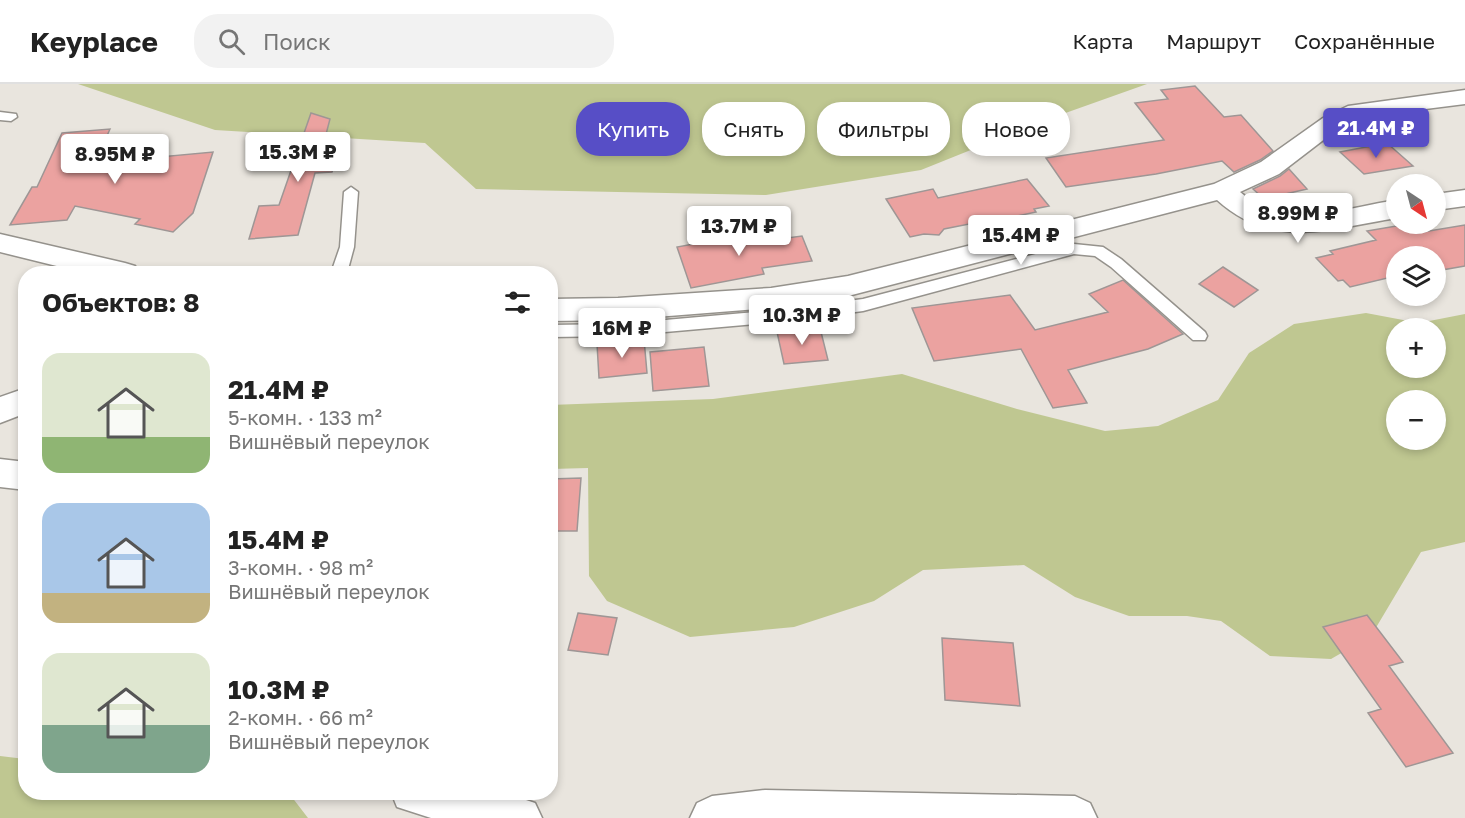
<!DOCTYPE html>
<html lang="ru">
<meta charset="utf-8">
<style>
:root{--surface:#fff;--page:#f2f2f2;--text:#222;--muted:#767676;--line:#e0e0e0;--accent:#574ec6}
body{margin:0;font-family:"Golos Text",sans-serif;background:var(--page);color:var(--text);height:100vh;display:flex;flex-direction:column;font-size:22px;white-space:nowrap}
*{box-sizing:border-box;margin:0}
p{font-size:20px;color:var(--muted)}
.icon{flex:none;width:33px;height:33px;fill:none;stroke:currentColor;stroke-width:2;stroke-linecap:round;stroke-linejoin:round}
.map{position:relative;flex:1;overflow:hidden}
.drawer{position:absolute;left:18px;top:182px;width:540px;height:534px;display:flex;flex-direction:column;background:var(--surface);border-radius:24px;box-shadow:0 3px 9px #0003}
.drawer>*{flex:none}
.guide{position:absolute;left:576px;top:18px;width:570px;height:54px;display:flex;gap:12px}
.needle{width:39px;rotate:144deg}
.buttons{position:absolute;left:1386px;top:90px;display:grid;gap:12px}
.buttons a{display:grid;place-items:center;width:60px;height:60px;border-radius:50%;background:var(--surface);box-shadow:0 3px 9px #0003;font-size:30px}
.price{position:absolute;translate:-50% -51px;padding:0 14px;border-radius:6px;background:#fff;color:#222;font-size:20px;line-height:39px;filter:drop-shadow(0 2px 3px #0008)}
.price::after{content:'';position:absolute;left:50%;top:36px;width:18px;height:14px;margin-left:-9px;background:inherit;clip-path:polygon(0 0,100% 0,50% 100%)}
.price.current{background:var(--accent);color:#fff}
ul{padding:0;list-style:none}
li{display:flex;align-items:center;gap:18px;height:150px;padding:0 24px}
li span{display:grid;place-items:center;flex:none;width:168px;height:120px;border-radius:18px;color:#555}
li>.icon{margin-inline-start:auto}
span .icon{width:72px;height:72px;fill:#fffc;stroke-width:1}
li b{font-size:26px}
h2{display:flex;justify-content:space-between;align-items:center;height:72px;padding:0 24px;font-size:26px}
.tag{padding:0 21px;border-radius:24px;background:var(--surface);box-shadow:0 3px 9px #0003;font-size:21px;line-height:54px}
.tag.current{background:var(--accent);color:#fff}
header{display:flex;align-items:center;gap:36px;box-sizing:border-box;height:84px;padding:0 30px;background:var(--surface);border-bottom:2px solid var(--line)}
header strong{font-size:28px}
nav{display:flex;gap:33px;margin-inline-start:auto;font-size:21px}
.search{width:420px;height:54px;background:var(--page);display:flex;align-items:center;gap:15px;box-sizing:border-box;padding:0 21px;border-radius:24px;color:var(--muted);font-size:22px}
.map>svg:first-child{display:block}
</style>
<header>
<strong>Keyplace</strong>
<div class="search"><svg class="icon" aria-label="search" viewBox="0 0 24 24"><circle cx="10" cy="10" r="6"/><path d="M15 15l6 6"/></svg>Поиск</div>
<nav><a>Карта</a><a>Маршрут</a><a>Сохранённые</a></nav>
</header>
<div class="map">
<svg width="1465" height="734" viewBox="0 0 1465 734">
<rect width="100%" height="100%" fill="#e9e5de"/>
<!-- green -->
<path fill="#bfc791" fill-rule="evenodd" d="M78 0H1147L1043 37 921 86 766 111 476 105 425 59 215 46Z
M1366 229 1419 239 1465 230V458L1421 468 1371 552 1331 575 1270 572 1221 537 1187 532H1129L1075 513 1024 481 923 486 874 517 794 543 690 553 607 517 589 492 588 384 551 385 550 321 713 315 902 290 1017 325 1105 347 1158 342 1218 316 1249 269 1294 240ZM1396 244H1436V284H1396ZM1396 316H1436V356H1396Z
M0 672 25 675 26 708H288L308 734H0Z"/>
<!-- building -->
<path fill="#eba2a0" stroke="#9e9695" stroke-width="1.5" d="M1195 2 1224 33 1241 31 1273 67 1260 76 1234 88 1222 77 1156 90 1066 103 1046 74 1164 56 1135 19 1168 15 1161 6Z
M311 29 330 35 324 58 341 57 332 88 315 89 298 151 249 155 259 122 279 121Z
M110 45 95 79 213 68 193 129 173 148 135 140 140 135 75 122 67 136 10 141 32 103H37L62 49Z
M1387 59 1413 82 1364 90 1340 68Z
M1289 85 1307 105 1264 115 1253 105 1280 92Z
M1027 95 1049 122 1034 125 1036 128 971 142 969 140 944 145 939 151 924 150 910 153 886 115 933 105 938 114Z
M1408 140 1417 149 1465 141V182L1436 187V172H1396V192L1350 203 1343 196 1338 197 1316 174 1333 170 1330 167 1376 156 1367 147Z
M769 146 772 156 802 152 812 177 762 184 764 190 691 204 677 163Z
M1223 183 1258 206 1234 223 1199 200Z
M1123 196 1183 250 1148 265 1068 286 1087 319 1053 324 1021 265 934 277 912 224 1010 211 1035 246 1108 228 1089 210Z
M820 244 828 276 784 280 777 248Z
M644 255 647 289 599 294 597 260Z
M704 263 709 302 653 307 650 268Z
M581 394 577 447H550V395Z
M578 529 617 534 608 571 568 566Z
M1367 531 1403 578 1389 582 1453 669 1406 683 1368 629 1381 625 1323 543Z
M942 554 1013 559 1020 622 945 616Z"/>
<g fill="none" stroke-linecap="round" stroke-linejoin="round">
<!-- service casing -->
<g stroke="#95928c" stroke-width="3">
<path id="service" d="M0 28 16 30 17 33 11 37 0 36Z
M351 103 358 108 354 163 347 189H331L340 163 344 108Z
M1074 160 1103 163 1121 175 1205 248 1207 252 1205 256H1193L1111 183 1095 172 1074 170 863 227 779 238 620 252 550 253V241L620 240 779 226 863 215Z"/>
</g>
<!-- minor casing -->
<g stroke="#95928c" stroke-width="3">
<path id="minor" d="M1465 6V20L1362 33 1339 44 1279 90 1240 108C1249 115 1260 124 1271 128 1306 138 1360 122 1396 116V134C1330 145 1272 166 1217 116L848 212 771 224 618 236 550 237V215L618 214 771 204 848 192 1214 100 1261 78 1323 34 1348 22Z
M1465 106V122L1436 126V110Z
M0 150 125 179 135 182 139 189H85L0 168Z
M26 304V329L0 339V313Z
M0 375 26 378V406L0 403Z
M765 706 1075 712 1090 719 1097 734H690L697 719 712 712Z
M391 708H502L535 719 542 734H431L397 723Z"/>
</g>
<!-- service -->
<use href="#service" fill="#fff" fill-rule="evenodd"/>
<!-- minor -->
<use href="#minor" fill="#fff" fill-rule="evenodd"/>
</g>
</svg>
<div class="buttons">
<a><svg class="needle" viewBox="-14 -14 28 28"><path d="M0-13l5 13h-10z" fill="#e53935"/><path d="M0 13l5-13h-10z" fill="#767676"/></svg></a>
<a><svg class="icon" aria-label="layers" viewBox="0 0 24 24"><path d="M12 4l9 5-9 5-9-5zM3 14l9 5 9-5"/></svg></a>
<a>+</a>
<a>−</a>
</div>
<b class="price current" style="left:1376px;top:75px">21.4M ₽</b>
<b class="price" style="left:298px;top:99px">15.3M ₽</b>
<b class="price" style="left:115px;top:101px">8.95M ₽</b>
<b class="price" style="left:1298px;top:160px">8.99M ₽</b>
<b class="price" style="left:739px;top:173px">13.7M ₽</b>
<b class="price" style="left:1021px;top:182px">15.4M ₽</b>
<b class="price" style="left:802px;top:262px">10.3M ₽</b>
<b class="price" style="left:622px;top:275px">16M ₽</b>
<div class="guide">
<a class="tag current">Купить</a>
<a class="tag">Снять</a>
<a class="tag">Фильтры</a>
<a class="tag">Новое</a>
</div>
<section class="drawer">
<h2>Объектов: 8<svg class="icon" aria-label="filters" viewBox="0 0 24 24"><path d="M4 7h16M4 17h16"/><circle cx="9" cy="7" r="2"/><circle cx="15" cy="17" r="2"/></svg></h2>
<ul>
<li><span style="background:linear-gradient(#dfe7d0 70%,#8fb573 0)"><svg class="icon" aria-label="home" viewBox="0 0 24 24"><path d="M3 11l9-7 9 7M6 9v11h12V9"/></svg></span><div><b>21.4M ₽</b><p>5-комн. · 133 m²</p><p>Вишнёвый переулок</p></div></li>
<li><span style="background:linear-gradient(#a9c7e8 75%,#c2b280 0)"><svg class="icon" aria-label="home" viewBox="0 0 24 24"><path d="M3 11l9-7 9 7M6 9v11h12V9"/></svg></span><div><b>15.4M ₽</b><p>3-комн. · 98 m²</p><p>Вишнёвый переулок</p></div></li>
<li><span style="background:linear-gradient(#dfe7d0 60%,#7fa58c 0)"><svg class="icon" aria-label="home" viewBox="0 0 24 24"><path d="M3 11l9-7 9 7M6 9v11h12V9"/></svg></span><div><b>10.3M ₽</b><p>2-комн. · 66 m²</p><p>Вишнёвый переулок</p></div></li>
</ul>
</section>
</div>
